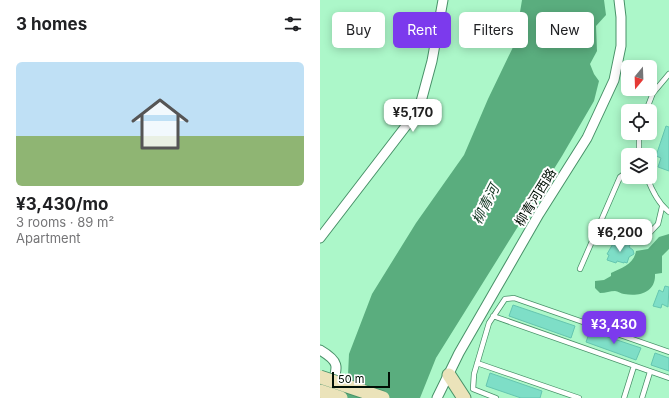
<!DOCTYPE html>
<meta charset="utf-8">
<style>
:root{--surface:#fff;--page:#f6f6f6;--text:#202124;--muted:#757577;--accent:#7c3aed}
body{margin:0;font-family:Inter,"Noto Sans SC",sans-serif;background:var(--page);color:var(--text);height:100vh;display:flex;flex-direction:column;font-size:15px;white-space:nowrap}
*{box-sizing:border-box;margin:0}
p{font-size:13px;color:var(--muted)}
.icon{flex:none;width:22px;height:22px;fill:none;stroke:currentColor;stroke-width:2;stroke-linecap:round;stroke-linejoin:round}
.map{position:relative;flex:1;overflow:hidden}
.side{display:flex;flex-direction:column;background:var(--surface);width:320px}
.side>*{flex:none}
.guide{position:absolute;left:12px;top:12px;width:277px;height:36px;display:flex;gap:8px}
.needle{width:26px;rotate:199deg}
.buttons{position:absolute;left:301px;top:60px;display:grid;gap:8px}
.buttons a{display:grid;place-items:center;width:36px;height:36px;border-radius:6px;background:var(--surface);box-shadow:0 2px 10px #0003;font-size:20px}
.scale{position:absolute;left:12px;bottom:10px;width:58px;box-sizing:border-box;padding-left:4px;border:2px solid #001005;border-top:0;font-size:11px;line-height:14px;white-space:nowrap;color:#001005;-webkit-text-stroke:3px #fff;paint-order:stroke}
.price{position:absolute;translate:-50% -34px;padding:0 9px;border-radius:8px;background:#fff;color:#222;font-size:13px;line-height:26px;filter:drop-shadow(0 1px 2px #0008)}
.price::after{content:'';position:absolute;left:50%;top:24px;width:12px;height:9px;margin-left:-6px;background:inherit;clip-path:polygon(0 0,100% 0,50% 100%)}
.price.active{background:var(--accent);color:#fff}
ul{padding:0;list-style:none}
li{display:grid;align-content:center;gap:8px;height:212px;padding:0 16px}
li span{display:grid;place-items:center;height:124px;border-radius:6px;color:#555}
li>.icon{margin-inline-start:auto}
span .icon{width:72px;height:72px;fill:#fffc;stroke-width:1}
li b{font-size:17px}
h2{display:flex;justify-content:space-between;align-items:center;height:48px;padding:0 16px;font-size:17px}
.tag{padding:0 14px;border-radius:6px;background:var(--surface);box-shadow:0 2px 10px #0003;font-size:14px;line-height:36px}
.tag.active{background:var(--accent);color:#fff}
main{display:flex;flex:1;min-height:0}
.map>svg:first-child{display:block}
</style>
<main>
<section class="side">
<h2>3 homes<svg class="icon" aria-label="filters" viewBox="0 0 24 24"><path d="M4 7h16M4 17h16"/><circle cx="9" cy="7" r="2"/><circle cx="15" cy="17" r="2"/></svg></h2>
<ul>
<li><span style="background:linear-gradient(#bfe0f5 60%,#8fb573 0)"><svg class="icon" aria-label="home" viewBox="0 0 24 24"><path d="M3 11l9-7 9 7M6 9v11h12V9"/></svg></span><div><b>¥3,430/mo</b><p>3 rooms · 89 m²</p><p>Apartment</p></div></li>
</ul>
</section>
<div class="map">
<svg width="349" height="398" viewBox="0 0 349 398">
<rect width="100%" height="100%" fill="#acf7c9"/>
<!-- water -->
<path fill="#5aad7e" d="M202 0H284L286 15 276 26 277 51 270 64 274 74 279 81 274 101 242 156 116 358 100 398H16L28 375 29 354 52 294 96 223 144 155 168 99 195 43Z
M349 234V249L342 256V273L335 274C336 292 320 297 304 294 301 294 298 291 295 291 290 291 286 293 280 293L275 288V281L284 280 291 276V273C302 268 314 264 316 251L328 249 339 237Z"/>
<!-- building -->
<path fill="#7edec7" stroke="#65c6b0" d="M346 126 349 127V171L338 167 341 158 336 156Z
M294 242 300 244 301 242 310 245 309 247 313 250 314 254 309 257 307 263 304 262V263L297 261 296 263 287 260 289 255 287 254Z
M345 286 349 287 348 307 342 304 341 308 333 306 339 290 343 292Z
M193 305 255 326 251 338 189 316Z
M270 331 321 348 316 360 266 342Z
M335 353 349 358V371L331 365Z
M170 373 222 391 220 398H201L166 386Z"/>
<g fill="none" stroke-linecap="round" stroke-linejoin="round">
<!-- lane casing -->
<g stroke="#489168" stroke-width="6">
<path id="lane" d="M326 111 333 93 349 74
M319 133V149L321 155
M327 177C332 191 338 203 349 212
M304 240H323L338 224 342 207
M260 269 300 177 308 171
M173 316 349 378
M157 363 259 398
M176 398 153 389 154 374 169 323 185 299 194 298 349 352
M304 398 314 366
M322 398 330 372"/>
</g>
<!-- street casing -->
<g stroke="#489168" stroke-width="11">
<path id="street" d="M0 238 99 109 112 61 123 0
M0 350C19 361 19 366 11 386
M117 398 139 353 177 287 219 214 267 138 294 80 301 46V17L299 0"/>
</g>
<!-- secondary casing -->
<g stroke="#489168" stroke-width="15">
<path id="secondary" d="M129 375 144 398"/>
</g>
<!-- lane -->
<use href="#lane" stroke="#fff" stroke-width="4.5"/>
<!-- street -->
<use href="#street" stroke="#fff" stroke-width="9"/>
<!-- secondary -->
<use href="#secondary" stroke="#ebe3ba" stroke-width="13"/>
<!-- secondary-bridge casing -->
<g stroke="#489168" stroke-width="15" stroke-linecap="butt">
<path id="secondary-bridge" d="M0 377 63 398
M0 391 21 398"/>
</g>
<!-- secondary-bridge -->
<use href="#secondary-bridge" stroke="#ebe3ba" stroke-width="13"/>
</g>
<g text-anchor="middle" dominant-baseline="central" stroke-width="4" stroke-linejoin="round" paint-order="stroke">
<!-- street labels -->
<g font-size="13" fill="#001005" stroke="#fff">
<text transform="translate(215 197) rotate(-58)">柳青河西路</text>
</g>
<!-- water labels -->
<g font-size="14" font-style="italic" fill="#163a26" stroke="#fff">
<text transform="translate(165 204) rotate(-63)">柳青河</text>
</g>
</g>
</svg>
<div class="buttons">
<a><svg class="needle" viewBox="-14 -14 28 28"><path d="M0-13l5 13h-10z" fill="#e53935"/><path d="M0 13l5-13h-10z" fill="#757577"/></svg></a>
<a><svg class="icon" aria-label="locate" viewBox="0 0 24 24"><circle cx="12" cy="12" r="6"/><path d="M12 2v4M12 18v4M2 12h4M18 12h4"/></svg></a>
<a><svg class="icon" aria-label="layers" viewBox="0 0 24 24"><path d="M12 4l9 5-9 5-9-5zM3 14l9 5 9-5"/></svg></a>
</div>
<div class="scale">50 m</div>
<b class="price" style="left:93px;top:133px">¥5,170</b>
<b class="price" style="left:300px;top:253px">¥6,200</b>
<b class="price active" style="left:294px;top:345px">¥3,430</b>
<div class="guide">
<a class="tag">Buy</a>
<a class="tag active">Rent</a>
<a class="tag">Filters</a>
<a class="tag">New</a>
</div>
</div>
</main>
